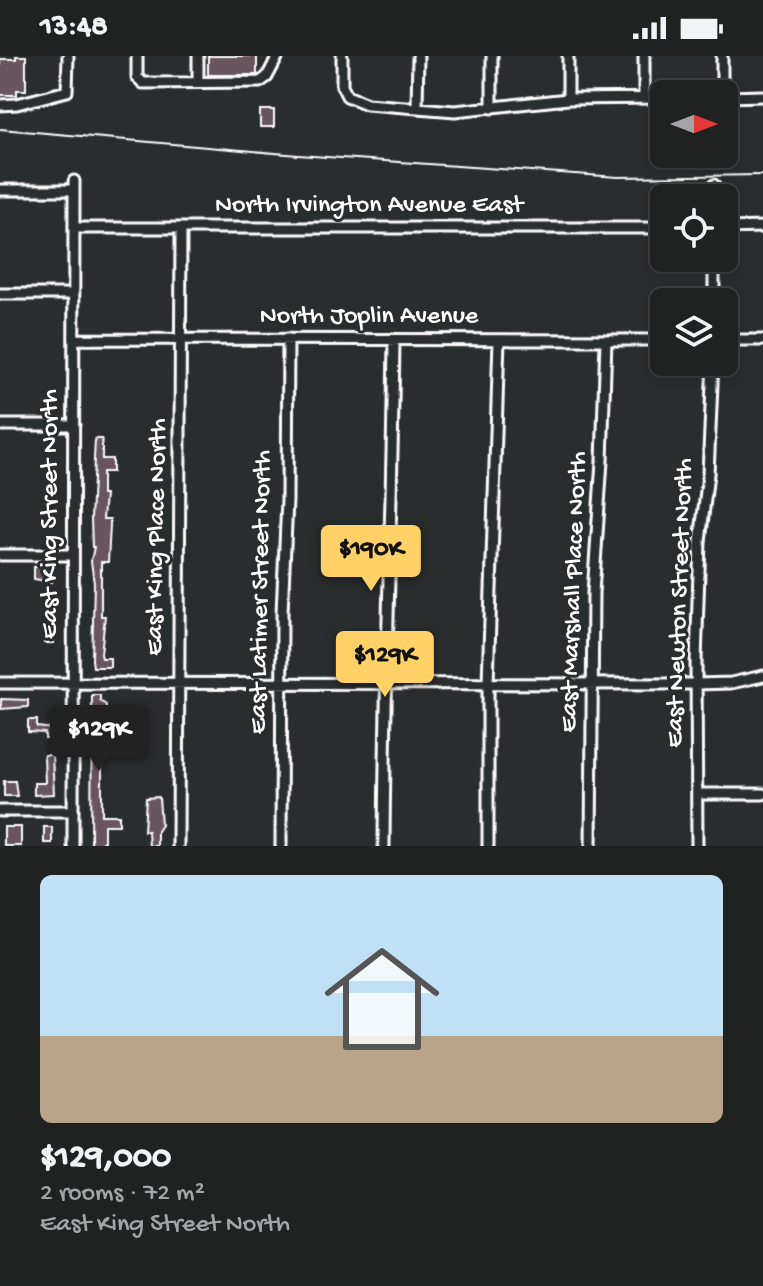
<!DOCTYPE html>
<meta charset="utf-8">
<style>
:root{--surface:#202222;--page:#2d2f2f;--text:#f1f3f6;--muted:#a2a4a5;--line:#3d3f40;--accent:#ffd166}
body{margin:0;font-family:"Gochi Hand",sans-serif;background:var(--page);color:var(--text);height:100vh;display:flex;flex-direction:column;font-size:30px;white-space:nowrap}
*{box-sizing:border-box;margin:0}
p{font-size:26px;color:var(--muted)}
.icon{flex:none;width:44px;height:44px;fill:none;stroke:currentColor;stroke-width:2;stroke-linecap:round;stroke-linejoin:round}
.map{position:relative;height:790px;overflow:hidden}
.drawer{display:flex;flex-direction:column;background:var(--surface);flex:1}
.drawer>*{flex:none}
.needle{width:52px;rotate:90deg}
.buttons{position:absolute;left:650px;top:24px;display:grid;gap:16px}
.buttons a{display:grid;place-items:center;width:88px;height:88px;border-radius:12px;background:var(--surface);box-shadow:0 4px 12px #0003,0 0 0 2px var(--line);font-size:40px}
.price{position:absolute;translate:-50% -68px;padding:0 18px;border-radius:8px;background:var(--accent);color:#111;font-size:26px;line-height:52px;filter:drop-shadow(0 2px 4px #0008)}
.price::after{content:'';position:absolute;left:50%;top:48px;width:24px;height:18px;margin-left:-12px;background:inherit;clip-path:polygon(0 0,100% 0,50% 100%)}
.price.selected{background:#222;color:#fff}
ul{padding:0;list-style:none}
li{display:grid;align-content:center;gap:16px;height:424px;padding:0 40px}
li+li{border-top:2px solid var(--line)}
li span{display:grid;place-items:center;height:248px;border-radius:12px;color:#555}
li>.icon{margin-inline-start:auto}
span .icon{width:144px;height:144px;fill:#fffc;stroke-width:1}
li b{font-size:34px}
.status{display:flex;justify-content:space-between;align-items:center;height:56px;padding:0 40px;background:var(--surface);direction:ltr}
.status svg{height:22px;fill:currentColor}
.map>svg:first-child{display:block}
</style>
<div class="status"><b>13:48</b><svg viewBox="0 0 49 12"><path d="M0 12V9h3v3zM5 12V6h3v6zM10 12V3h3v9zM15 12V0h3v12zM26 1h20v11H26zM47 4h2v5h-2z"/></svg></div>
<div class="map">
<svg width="763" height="790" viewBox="0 0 763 790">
<rect width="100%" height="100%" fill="#2a2d2e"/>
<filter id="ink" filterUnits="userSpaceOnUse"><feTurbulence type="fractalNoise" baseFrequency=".0125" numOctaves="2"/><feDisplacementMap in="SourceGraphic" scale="16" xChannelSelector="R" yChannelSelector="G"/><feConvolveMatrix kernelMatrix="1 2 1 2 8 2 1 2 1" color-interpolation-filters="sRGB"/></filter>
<g filter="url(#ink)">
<!-- building -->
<path fill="#67555d" stroke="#fff" stroke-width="2" d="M16 0H26V34H17V39H0V3H16Z
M208 0H257V19H208Z
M260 54H274V71H260Z
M95 383H102V403H112V416H102V439H105L103 463H110V469L108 506H101V560H105L101 598 102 602H110V611H93L92 604 94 527 91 505 94 491H92L91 463Z
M34 511H52V526L34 523Z
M44 572H53V587H44Z
M92 639H100V645L106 649 105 680H108V689H102V759H119V769H104V786H102V790L91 788Z
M1 643 28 644V651L1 653Z
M28 664H37V671L54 673V683H45V677L28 676Z
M44 699H52L54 738 34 739V727H45Z
M4 725H15L17 740H4Z
M159 741 161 769 157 775V790H149L148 775H144L146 742Z
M4 771H21V790H4Z
M44 771H52V787H44Z"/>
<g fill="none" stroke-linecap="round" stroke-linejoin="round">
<!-- minor casing -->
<g stroke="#fff" stroke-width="15">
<path id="minor" d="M137 0V21L143 27 260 26 267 21 278 0
M198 0V26
M342 0V30L347 40 367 48 455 55 568 43 664 42
M644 0V42
M722 0V38
M724 41 763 40
M568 43V0
M0 49 17 48 67 35 68 0
M417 51 418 0
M492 52V0
M714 129V142
M0 134H74
M74 172H664
M724 172 763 171
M0 238H74
M714 246V202
M74 283 664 284
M724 284H763
M0 369H74
M0 499H73
M0 627 696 628 731 627 763 620
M697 738H763
M0 755H73
M73 790 74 125
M178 790 181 173
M281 790 282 557 287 444 288 283
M384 790C385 621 392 453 394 284
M488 790V627L499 284
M591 790 593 537 602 405 606 284
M697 790 696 605 700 486 708 418 713 306"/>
</g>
<!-- minor -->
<use href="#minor" stroke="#2a2d2e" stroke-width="9"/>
<!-- rail -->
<path stroke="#fff" stroke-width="2" d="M0 73 298 99 618 121 763 119"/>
</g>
</g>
<g text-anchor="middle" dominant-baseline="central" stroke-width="6" stroke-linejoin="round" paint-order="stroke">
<!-- street labels -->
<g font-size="26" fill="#fff" stroke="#2a2d2e">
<text x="369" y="150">North Irvington Avenue East</text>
<text x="369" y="261">North Joplin Avenue</text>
<text transform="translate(51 458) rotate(-90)">East King Street North</text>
<text transform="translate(158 481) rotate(-89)">East King Place North</text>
<text transform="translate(262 536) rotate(-89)">East Latimer Street North</text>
<text transform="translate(575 536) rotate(-88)">East Marshall Place North</text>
<text transform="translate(681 547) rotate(-88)">East Newton Street North</text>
</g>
</g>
</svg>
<div class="buttons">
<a><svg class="needle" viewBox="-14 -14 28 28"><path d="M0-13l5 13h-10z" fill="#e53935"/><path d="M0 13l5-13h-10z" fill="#a2a4a5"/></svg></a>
<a><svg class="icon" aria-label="locate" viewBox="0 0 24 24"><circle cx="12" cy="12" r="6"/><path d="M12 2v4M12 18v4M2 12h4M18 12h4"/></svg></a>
<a><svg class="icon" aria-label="layers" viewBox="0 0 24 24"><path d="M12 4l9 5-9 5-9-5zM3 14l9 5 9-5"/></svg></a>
</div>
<b class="price" style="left:371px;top:537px">$190K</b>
<b class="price" style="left:385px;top:643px">$129K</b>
<b class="price selected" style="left:99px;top:717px">$129K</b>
</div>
<section class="drawer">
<ul>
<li><span style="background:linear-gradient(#bfe0f5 65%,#b9a48a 0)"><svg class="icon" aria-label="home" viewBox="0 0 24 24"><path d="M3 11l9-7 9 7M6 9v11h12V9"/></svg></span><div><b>$129,000</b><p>2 rooms · 72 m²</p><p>East King Street North</p></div></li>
</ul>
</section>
